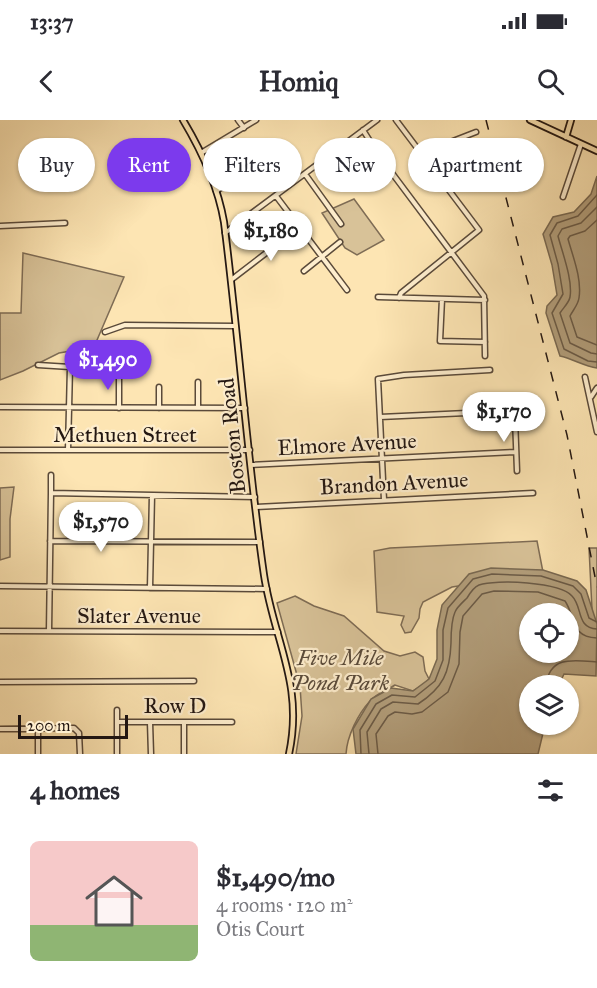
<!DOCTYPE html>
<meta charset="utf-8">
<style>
:root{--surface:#fff;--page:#f2f2f3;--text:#2b2b33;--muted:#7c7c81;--accent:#7c3aed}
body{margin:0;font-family:"IM FELL Great Primer",serif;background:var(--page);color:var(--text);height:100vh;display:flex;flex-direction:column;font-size:22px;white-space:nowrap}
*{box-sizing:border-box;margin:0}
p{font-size:20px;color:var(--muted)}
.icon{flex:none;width:33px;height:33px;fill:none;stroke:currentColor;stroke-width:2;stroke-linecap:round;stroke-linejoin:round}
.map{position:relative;height:634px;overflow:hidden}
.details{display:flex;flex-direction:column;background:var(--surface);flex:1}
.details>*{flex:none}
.hud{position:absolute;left:18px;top:18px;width:561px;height:54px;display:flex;gap:12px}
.controls{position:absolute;left:519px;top:483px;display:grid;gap:12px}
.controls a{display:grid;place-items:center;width:60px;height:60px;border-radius:50%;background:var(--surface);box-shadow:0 2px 4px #0004;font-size:30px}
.scale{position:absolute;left:18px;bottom:15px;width:110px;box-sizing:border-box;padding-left:6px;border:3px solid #231712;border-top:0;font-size:16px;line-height:21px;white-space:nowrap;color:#231712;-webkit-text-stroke:4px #feeece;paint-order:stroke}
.price{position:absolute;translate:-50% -51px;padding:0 14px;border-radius:21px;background:#fff;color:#222;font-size:20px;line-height:39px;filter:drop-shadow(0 2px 3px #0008)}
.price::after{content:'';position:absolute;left:50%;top:36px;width:18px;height:14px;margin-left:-9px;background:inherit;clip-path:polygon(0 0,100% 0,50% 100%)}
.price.active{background:var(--accent);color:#fff}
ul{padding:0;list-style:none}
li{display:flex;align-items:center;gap:18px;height:150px;padding:0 30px}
li span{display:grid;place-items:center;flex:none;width:168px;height:120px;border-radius:9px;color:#555}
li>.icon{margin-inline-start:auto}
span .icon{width:72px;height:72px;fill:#fffc;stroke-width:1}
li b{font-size:26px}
h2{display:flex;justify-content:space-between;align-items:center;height:72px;padding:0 30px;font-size:26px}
.pill{padding:0 21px;border-radius:27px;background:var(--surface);box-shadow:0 2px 4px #0004;font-size:21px;line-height:54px}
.pill.active{background:var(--accent);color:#fff}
.status{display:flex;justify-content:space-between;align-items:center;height:42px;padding:0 30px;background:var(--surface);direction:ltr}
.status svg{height:16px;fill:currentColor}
header{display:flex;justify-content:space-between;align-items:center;height:78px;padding:0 30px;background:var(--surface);font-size:27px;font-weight:700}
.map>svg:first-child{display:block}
</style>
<div class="status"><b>13:37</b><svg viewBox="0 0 49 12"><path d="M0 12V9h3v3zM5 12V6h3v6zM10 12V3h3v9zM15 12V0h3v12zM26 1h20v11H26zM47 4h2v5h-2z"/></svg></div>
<header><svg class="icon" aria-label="back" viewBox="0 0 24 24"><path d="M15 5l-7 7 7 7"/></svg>Homiq<svg class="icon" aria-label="search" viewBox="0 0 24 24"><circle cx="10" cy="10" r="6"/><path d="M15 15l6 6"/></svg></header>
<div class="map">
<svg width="597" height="634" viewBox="0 0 597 634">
<rect width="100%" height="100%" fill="#fde5b3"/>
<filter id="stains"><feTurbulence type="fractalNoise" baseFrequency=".00333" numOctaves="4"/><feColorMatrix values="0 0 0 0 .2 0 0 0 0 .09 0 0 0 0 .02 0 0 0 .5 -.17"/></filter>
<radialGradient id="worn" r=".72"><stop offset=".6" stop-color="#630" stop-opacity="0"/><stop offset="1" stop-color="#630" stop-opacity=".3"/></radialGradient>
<!-- green -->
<path fill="#d8c298" stroke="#7e6c55" stroke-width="1.5" d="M354 79 384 120 357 135 345 128 322 93Z
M23 133 124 157 94 227 59 233 23 251 0 260V193H21Z
M14 367 10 399V437L0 440V368Z
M537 421 548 478 471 464 452 467 423 482 420 489 419 498 411 512 405 513 401 505 404 496 377 492 374 431 390 428Z
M589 428H597V509L593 510Z
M295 476 314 486 344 496 384 531 400 536 415 532 423 537 425 551 429 559 423 565 413 571 395 565C387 570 376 574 370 581 358 594 347 616 346 634H296L302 596 300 566 277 483Z"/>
<!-- water -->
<path fill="#b39f7c" stroke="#796952" stroke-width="1.5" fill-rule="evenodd" d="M597 56V248C584 246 573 239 560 236L546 193 547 186 557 175 552 145 543 114 553 97 574 92 591 74Z
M491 448 543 450 577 461 586 470 597 504 596 556 564 554 559 565 530 566V604L545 605 538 634H356L353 609 371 579 391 568 413 571 429 559 437 539V510L442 485 469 454ZM530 494H568V532H530Z"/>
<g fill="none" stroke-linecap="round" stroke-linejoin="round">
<!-- shore -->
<path stroke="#6b5b47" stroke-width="1.5" d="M597 75 578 96 557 103 550 115 558 144 563 174 552 193 564 229 588 241 597 242
M597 87 581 103 562 109 558 116C562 132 573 160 570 177 569 183 563 188 560 193L570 223 591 233 597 234
M597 100 585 111 570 116 568 119C573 137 582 159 579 178 578 185 573 190 570 196L577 217 597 225
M546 566C549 535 574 540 597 542
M361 634 360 610 376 584 392 575 415 577 435 561 443 540V510L448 488 473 459 492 454 541 456 573 466 581 474 589 498 597 502
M369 634 367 612 381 589 393 582 418 584C443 568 450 552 451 523 451 514 451 501 455 492 457 487 463 482 467 478 470 473 474 467 479 465 496 459 560 462 572 476 583 487 576 508 597 509
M378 634 376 614 388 596 395 592 412 594 422 592 448 572 459 544 460 512 463 496 482 474 494 471 538 472 565 481C576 497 570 517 597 518"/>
<!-- minor casing -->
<g stroke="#5a4a3a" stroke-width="7">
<path id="minor" d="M238 0 244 8
M396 0 479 110 401 173 399 178
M363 10 380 37 484 176 485 236
M201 33 256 0
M422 33 476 12
M305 54 341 104
M216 71 278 32
M276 76 347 170
M563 77 581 24
M0 106 65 103
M225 113 377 0
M304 151 340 122
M231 160 300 107
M378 177 485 180
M442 179 440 221 485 222
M105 212 125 205 235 206
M38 245 70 247 68 330
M585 257 597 312
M591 277 597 268
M0 287 245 288
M119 288V255
M159 288V267
M198 288V262
M380 297 512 291 515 298 517 351
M0 330H250
M251 345 515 332
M51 373V355
M384 380 378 259 404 255 490 250
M256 387 533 373
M50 421 260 422
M0 466 267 469
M150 468 152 375
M0 511 278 512
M49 511 51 373 255 377
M0 562 194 561
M117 590V634
M117 602H232
M150 602 151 634
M184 602V634
M0 609 74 608 79 613 80 634
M38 634V608"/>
</g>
<!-- major casing -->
<g stroke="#231712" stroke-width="8">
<path id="major" d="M183 0C201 30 218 67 224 102 239 220 247 338 264 455 274 521 304 564 289 634
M530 0 597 31
M566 17 571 0"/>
</g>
<!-- minor -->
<use href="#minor" stroke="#feeece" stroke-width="4"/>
<!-- major -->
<use href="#major" stroke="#fde5b3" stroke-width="4.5"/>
<!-- rail -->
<path stroke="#231712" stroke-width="1.5" stroke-dasharray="10 10" stroke-linecap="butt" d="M486 0 567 315 597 467"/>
</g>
<g text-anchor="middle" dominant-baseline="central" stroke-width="4.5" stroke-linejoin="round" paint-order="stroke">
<!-- street labels -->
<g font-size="22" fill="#231712" stroke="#feeece">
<text x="125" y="314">Methuen Street</text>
<text transform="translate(232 316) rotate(-96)">Boston Road</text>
<text transform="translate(347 324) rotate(-3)">Elmore Avenue</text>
<text transform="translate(394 363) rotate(-3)">Brandon Avenue</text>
<text x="139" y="495">Slater Avenue</text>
<text x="175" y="585">Row D</text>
</g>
<!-- park labels -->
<g font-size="22" font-style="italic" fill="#594a3a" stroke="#feeece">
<text x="340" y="537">Five Mile<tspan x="340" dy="25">Pond Park</tspan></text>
</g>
</g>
<rect width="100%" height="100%" filter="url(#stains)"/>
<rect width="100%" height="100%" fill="url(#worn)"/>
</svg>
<div class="controls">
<a><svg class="icon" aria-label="locate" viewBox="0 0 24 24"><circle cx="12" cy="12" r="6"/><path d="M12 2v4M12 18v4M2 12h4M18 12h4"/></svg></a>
<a><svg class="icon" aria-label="layers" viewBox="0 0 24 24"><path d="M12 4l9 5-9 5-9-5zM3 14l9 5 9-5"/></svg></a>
</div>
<div class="scale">200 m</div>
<b class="price" style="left:271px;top:142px">$1,180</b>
<b class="price active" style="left:108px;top:271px">$1,490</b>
<b class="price" style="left:504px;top:323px">$1,170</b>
<b class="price" style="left:101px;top:433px">$1,570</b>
<div class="hud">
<a class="pill">Buy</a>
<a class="pill active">Rent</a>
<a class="pill">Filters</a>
<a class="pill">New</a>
<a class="pill">Apartment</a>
</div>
</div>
<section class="details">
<h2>4 homes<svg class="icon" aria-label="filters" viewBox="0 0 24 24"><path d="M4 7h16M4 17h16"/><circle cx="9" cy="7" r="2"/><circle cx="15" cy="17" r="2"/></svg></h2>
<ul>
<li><span style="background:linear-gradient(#f6c9c9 70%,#8fb573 0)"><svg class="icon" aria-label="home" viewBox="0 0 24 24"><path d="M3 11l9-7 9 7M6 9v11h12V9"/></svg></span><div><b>$1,490/mo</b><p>4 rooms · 120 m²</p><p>Otis Court</p></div></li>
</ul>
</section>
